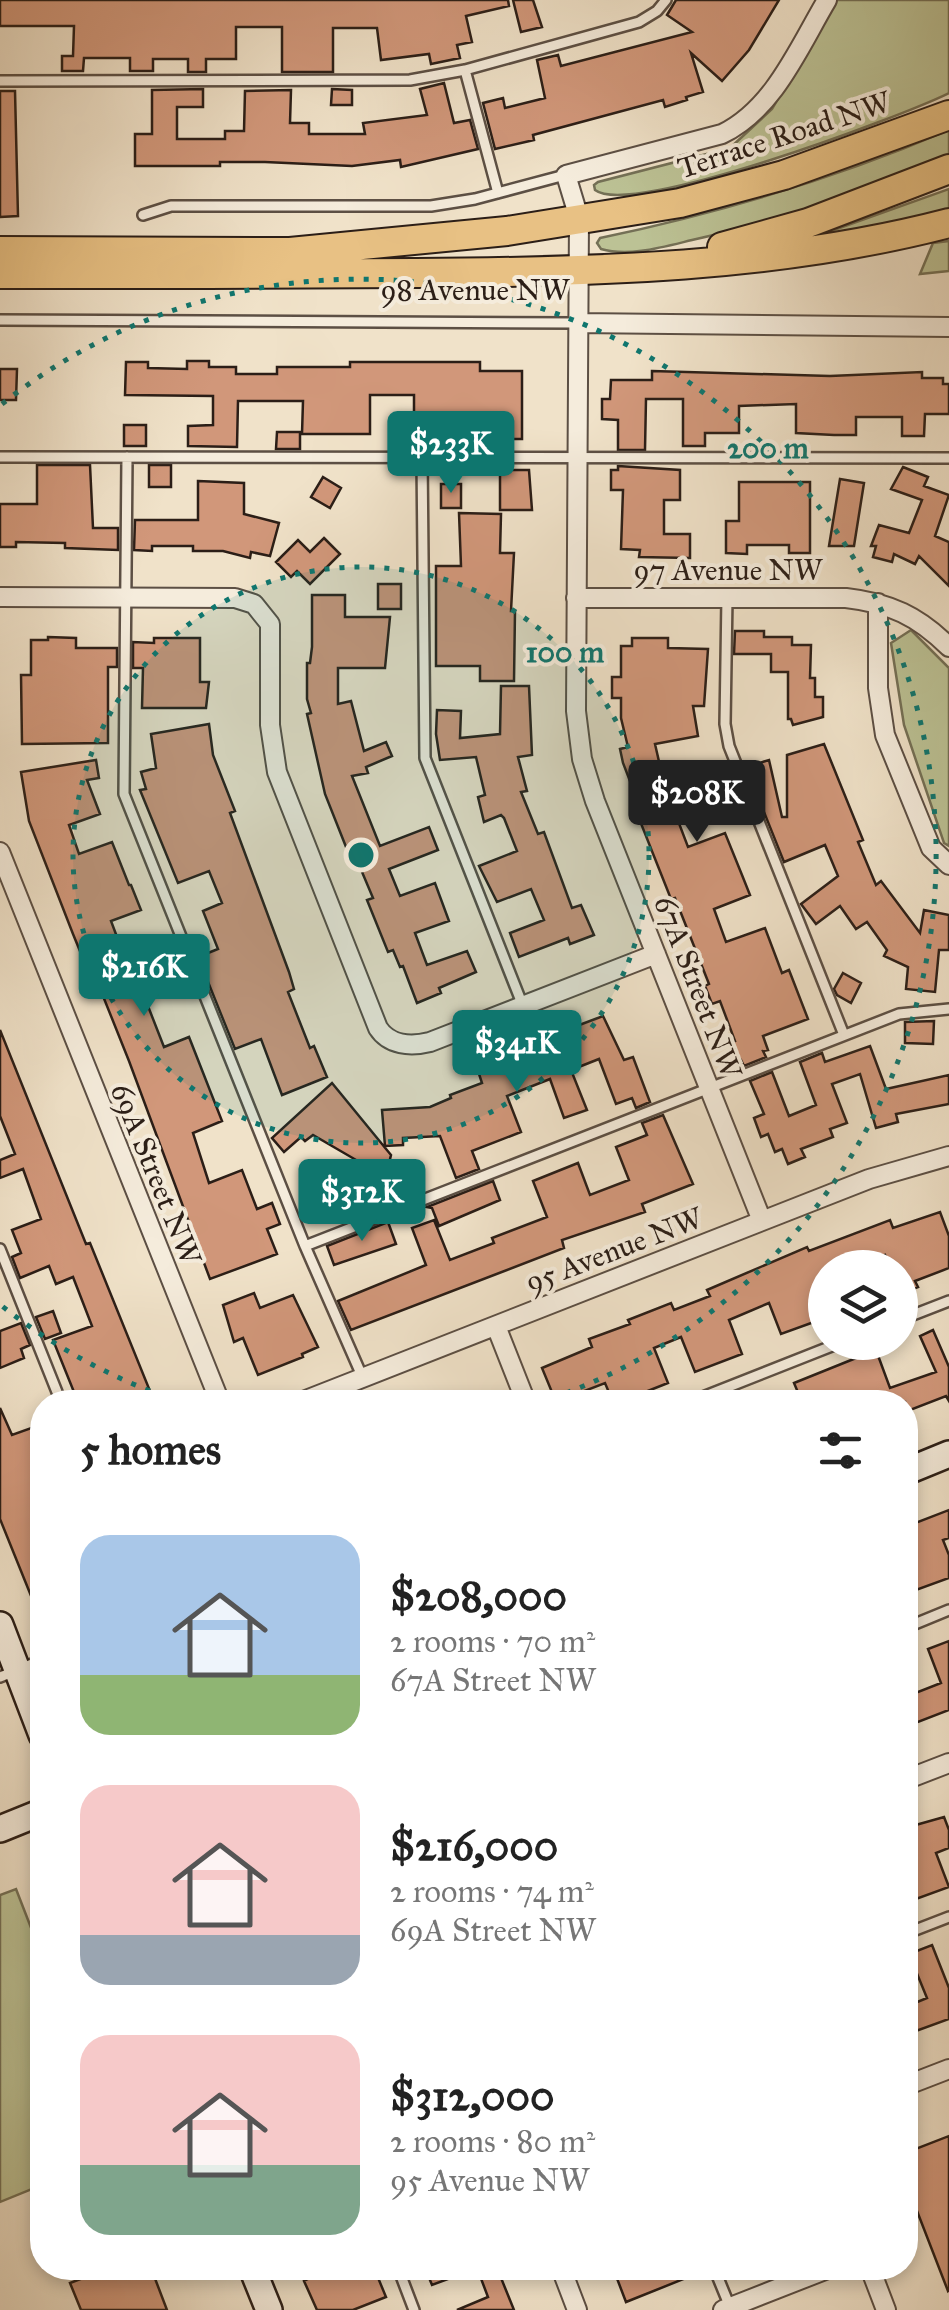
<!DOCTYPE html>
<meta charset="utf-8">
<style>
:root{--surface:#fff;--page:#f2f2f2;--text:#222;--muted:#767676;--accent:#0f766e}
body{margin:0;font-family:"IM FELL Great Primer",serif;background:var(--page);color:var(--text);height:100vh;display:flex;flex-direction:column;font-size:38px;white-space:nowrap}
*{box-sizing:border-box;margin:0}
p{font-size:32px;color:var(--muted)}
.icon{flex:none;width:55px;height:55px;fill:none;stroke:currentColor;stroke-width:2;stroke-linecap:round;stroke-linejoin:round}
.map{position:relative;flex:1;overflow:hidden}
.panel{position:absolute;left:30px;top:1390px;width:888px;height:890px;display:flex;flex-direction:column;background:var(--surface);border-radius:40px;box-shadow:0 5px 15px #0003}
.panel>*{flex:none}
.fabs{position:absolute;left:808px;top:1250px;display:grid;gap:20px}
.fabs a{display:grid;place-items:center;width:110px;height:110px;border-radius:50%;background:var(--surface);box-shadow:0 5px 15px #0003;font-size:50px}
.price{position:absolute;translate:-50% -85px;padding:0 22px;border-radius:10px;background:var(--accent);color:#fff;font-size:32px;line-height:65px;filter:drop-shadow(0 2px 5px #0008)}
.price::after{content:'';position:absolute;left:50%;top:60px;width:30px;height:22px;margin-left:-15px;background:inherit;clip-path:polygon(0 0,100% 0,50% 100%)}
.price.active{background:#222;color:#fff}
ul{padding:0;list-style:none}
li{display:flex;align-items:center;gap:30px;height:250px;padding:0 50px}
li span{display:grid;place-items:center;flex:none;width:280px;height:200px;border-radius:30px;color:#555}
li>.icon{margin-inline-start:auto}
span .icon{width:120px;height:120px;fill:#fffc;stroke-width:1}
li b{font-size:42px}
h2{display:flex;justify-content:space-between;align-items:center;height:120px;padding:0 50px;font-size:42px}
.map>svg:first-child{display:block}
</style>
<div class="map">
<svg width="949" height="2310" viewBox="0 0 949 2310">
<rect width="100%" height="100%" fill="#f0e2c9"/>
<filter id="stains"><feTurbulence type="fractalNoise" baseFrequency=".002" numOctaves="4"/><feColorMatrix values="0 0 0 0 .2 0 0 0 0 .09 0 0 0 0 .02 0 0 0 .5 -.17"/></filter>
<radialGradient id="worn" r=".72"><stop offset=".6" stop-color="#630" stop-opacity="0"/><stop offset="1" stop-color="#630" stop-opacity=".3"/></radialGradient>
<!-- green -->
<path fill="#bcc295" stroke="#747056" stroke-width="2.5" d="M837 0H949V93C900 117 632 218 595 190L594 185 598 182 730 148 772 109Z
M949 130V156C866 193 781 221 692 240 663 247 629 257 601 249L597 243 600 238C720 213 837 178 949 130Z
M949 189V212L817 242V236Z
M949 241V271L920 274 933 243Z
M911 630 949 668V846L944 843 904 725 891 643Z
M16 1889 42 1956V2185L0 2202V1895Z"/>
<!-- building -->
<path fill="#d1977a" stroke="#2b1e17" stroke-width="2.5" d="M0 0H508L509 6 466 16 472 42 457 45 460 58 431 64 429 54 381 60 377 28H333V72H282V27H236V59H206V72H188V59H153V71H130V58H84L83 71H62V56H73L74 26H0Z
M513 0H533L542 27 521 32Z
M676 0H779L749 50 722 81 691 53 703 92 686 97 687 100 665 107 663 100 533 135 534 140 495 149 483 103 503 98 505 108 545 98 537 60 558 55 561 66 692 32 667 15Z
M444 83 454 123 470 120 478 149 401 167 400 160 352 166 265 162H220V166H135V134H152V90L203 89V107H177V139H225V131H244L245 91 291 90 290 123H309V134H365L363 123 427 115 420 89Z
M332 89 352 90V105H331Z
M0 91H15L18 216 0 217Z
M187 361H209V367H236V374H277V367H350V362H480V371H522V439H492V435L414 434V395H370V434H302L303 401H238L237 447 188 446V426L213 425V396L125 395 126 362H148V368L187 369Z
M0 369H17L16 400H0Z
M652 371 830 376 922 372V378H943V384H949V414H925L924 436H902V417H856V435H834L796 433V404L739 406V433H705V446H683V399H646L645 450H618V420L602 419V399H610L611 380H652Z
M124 425H146V446H124Z
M277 432H300V449H276Z
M37 465H90L93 528H118V550L65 548V543L16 542V547H0V504H37Z
M149 465H171V487H149Z
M618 466 680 470V500H664V534H690V558L639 557 640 550 621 549 623 490H611V470H618Z
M903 467 928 477 924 486 949 495 935 536 949 542V586L919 556 915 564 894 554 892 562 873 557 876 546H871L879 525 909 533 922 500 891 489Z
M500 470H529L532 510H500Z
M323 477 341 488 330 508 311 497Z
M840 479 864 483 854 546H829Z
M198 481 244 483V514L279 523 270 556 251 552 250 558 223 551H193V546H152V551L134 550 135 520H198Z
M739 482H810V553H789V545H747V554L726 553V521H739Z
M441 484H461V508H441Z
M459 513 501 514 500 553H514L511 611H515L514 681H480V666H436V566H461Z
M324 538 340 554 310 584 297 571 291 577 276 562 298 540 310 552Z
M378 584H401V609H378Z
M312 595H345V617H390L385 668H338V704L351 701 364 751 386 742 392 756 366 767 368 773 352 776 380 846 429 827 438 850 389 869 400 896 435 883 449 921 415 933 427 965 467 951 476 972 439 988 441 993 417 1003 403 966 400 967 393 950 388 952 367 900 373 898 357 860 352 862 325 794 307 714 311 713 307 699V663H310L312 647Z
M735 631H764V637H792V645H811L810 678H815V697H823V717L793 725 791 719H788V672H771V654H734Z
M48 637 76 638V648H117V667H108V743L22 744 21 675H31V640H48Z
M154 638H200V682H209L206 708H142L143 668H133V642L154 643Z
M632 638H668V648L708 649 704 706H693L698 736 655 744 663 779 700 768 708 792 672 805 688 847 725 833 742 875 750 895 714 909 726 942 765 928 782 973 789 970 808 1019 763 1036 768 1050 763 1051 766 1057 744 1066 741 1060 735 1062 728 1044 735 1041 720 1001 712 1004 705 986 709 984 675 898 671 899 640 821 645 820 623 763 620 749 628 747 621 718V698H612V677H621V646H632Z
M501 686H529L532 755 518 757 527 791 521 792 538 834 544 832 572 908 581 905 594 935 570 944 568 938 519 957 510 933 544 920 531 889 497 902 479 866 517 851 504 818 501 815 484 822 478 797 485 795 476 757 440 760 436 734 437 710 461 711 460 738 500 734Z
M209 724 213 755 235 811 230 813 289 972 294 989 288 992 310 1048 314 1046 327 1077 282 1095 261 1039 235 1049 198 957 218 949 203 911 222 903 209 871 178 883 140 790 146 789 141 772 156 768 151 734Z
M824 744 863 840 858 842 876 885 881 881 920 933 924 910 949 915V950H939L935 992 906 989 908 967 884 956 887 950 867 922 856 929 840 906 816 924 801 904 838 876 825 845 784 862 746 767 769 760 782 817H787V755Z
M96 760 99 778 87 780 100 814 69 825 79 854 112 842 129 885H131L141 910 111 921 126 961 155 950 163 972 183 964 192 984 146 1001 164 1047 189 1037 222 1121 193 1133 209 1183 242 1170 257 1209 272 1203 280 1224 267 1229 277 1254 210 1279 129 1061 95 976 91 978 73 934 29 821 21 772Z
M723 787 732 810 709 819 700 796Z
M843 973 861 983 851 1003 837 995 834 989Z
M603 1016 624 1060 633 1057 650 1102 636 1108 632 1098 616 1104 599 1059 571 1070 587 1110 564 1118 550 1079 507 1096 521 1132 472 1151 479 1169 456 1178 440 1136 403 1138V1145L385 1146 382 1110 430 1107 451 1098 450 1095 482 1083 479 1074 577 1033 574 1027Z
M934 1021 933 1044 905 1043V1022Z
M0 1030 86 1244 90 1243 152 1396 137 1402H78L53 1340 92 1326 73 1277 56 1284 49 1266 20 1278 12 1257 21 1253 12 1230 41 1219 23 1169 0 1178V1160L15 1154 0 1116Z
M870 1046 886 1089 949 1075V1104L896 1114 898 1122 876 1128 860 1074 832 1084 847 1123 830 1129 833 1137 801 1149 805 1157 788 1164 782 1149 775 1152 768 1134 761 1137 754 1118 764 1114 750 1081 772 1072 789 1116 816 1105 800 1062 822 1053 825 1062Z
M332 1083 391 1155 381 1196 357 1190 363 1164 313 1135 305 1141 301 1137 284 1152 272 1138Z
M663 1115 693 1184 642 1204 645 1212 562 1240 564 1248 351 1330 338 1301 426 1265 412 1228 434 1220 450 1260 494 1243 492 1238 547 1217 533 1181 578 1163 590 1195 629 1180 616 1147 647 1135 642 1123Z
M493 1181 500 1200 439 1226 432 1208 427 1207Z
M940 1212 949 1236V1268L915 1281 918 1287 900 1294V1268H890L885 1255 853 1268H825V1318L781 1334 769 1303 729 1320 742 1354 695 1372 681 1337 654 1348 668 1383 620 1402H613L605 1383 556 1402 542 1368 592 1347 589 1339 630 1324 628 1320 671 1303 674 1310 710 1296 707 1290 807 1247 809 1251 890 1220 893 1228Z
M388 1222 396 1244 334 1265 327 1246Z
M254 1293 260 1308 293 1295 318 1347 302 1354 303 1357 258 1375 243 1338 234 1342 223 1305Z
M53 1311 61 1333 45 1339 36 1317Z
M21 1323 30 1345 21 1349 24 1358 0 1368V1331Z
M933 1330 949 1367V1401L946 1396 905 1412V1402H802L794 1383 876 1350 890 1388 936 1372 920 1336Z
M0 1408 12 1435 34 1427 42 1451V1623L0 1519Z
M949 1510V1538L943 1540 949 1555V1578L905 1594V1527Z
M949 1641V1710L905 1727V1697L941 1683 928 1649Z
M944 1817 949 1830V1848L936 1853 949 1887 905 1903V1828Z
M932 1945 949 1988V2019L905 2035V2007L927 1998 909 1954Z
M949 2136V2290L948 2291 905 2180V2153Z
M109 2268H151L167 2310H81L70 2283Z
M311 2268H374L386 2297 353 2310H317L304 2281 314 2276Z
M425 2268H474L475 2269 432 2285Z
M477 2268H497L514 2310H457L488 2297Z
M613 2268H706V2270L626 2302Z"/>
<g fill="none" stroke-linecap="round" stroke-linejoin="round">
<!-- lane casing -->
<g stroke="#5c4f44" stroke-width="14">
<path id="lane" d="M465 70 498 193
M0 81 410 80 465 70 639 22 657 11 666 0
M143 215 171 206H431L475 199 565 175
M0 320 577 323
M0 457 949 458
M127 457 124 794 305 1246 362 1376
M422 457 425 758 523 1006
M727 597 725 724 729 746 844 1035
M305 1246 899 1014 949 1009
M0 1249 61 1402
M900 1320 949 1301
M690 1402 842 1342
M905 1628 949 1610
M0 1677 42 1660
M905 1934 949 1917
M398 2268 414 2310
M714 2268 730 2307"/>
</g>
<!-- street casing -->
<g stroke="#5c4f44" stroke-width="22">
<path id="street" d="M577 323 949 327
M0 597 235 598 254 604 270 624V725L277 772 378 1028C389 1045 410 1047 430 1042L656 954
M576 598H846C890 603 918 616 949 647
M878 603V688L885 735 931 848 949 865
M0 852 220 1402
M762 1221 595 801 582 759 576 711 579 218 566 175 722 134C774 109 799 47 827 0
M496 1326 526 1402
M301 1402 869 1179 949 1156
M905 1780 949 1763
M905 2086 949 2069
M561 2268 577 2310
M870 2268 886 2310
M723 2310 830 2268"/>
</g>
<!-- secondary casing -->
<g stroke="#2b1e17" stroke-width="30">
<path id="secondary" d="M905 1472 949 1454
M0 1625 42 1735
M0 1829 42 1812
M252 2268 269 2310"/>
</g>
<!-- primary casing -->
<g stroke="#2b1e17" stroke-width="32">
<path id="primary" d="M722 247 808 223 949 169
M0 251 290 252 507 231 680 203 784 175 949 115
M0 274C139 274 277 274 416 273 593 272 777 268 949 223"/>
</g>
<!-- lane -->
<use href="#lane" stroke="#f5ecdc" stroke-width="9"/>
<!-- street -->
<use href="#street" stroke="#f5ecdc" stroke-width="18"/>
<!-- secondary -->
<use href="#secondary" stroke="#f5ecdc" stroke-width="25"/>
<!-- primary -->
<use href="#primary" stroke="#e8c184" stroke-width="28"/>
</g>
<!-- distance rings -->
<circle cx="361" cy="855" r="288" fill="#0f766e" fill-opacity=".12"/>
<g fill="none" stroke="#0f766e" stroke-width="5" stroke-dasharray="5 10">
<circle cx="361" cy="855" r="288"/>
<path d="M178 1401A576 576 0 0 1 2 1306M2 404A576 576 0 1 1 544 1401"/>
</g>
<g text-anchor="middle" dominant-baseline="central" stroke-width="8" stroke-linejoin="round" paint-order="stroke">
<!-- street labels -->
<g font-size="30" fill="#2b1e17" stroke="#f5ecdc">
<text transform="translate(784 135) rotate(-18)">Terrace Road NW</text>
<text x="475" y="290">98 Avenue NW</text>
<text x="728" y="570">97 Avenue NW</text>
<text transform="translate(698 987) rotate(69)">67A Street NW</text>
<text transform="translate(156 1174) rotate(68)">69A Street NW</text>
<text transform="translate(614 1250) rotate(-21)">95 Avenue NW</text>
</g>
</g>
<circle cx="361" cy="855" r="15" fill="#0f766e" stroke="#f5ecdc" stroke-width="5"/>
<g font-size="30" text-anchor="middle" font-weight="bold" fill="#0f766e" stroke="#f5ecdc" stroke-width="8" stroke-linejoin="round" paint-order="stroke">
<text x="768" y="458">200 m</text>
<text x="565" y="662">100 m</text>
</g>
<rect width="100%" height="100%" filter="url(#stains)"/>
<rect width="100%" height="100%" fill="url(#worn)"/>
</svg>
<div class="fabs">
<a><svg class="icon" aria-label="layers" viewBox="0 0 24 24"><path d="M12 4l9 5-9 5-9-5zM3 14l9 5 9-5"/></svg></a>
</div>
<b class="price" style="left:451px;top:496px">$233K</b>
<b class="price active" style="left:697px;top:845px">$208K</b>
<b class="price" style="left:144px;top:1019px">$216K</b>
<b class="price" style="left:517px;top:1095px">$341K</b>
<b class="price" style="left:362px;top:1244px">$312K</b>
<section class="panel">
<h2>5 homes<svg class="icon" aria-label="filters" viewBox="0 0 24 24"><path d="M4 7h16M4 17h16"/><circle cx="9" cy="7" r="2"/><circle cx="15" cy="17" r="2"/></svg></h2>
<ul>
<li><span style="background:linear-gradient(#a9c7e8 70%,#8fb573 0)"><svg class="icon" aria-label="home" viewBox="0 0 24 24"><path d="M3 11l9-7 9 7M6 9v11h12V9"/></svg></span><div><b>$208,000</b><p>2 rooms · 70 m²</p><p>67A Street NW</p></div></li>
<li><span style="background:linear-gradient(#f6c9c9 75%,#9aa5b1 0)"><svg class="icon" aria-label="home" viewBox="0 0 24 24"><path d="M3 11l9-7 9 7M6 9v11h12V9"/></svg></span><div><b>$216,000</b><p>2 rooms · 74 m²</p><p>69A Street NW</p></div></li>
<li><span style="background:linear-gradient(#f6c9c9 65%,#7fa58c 0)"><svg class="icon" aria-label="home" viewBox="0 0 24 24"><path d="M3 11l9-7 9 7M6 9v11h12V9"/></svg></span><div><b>$312,000</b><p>2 rooms · 80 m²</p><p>95 Avenue NW</p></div></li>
</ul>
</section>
</div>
